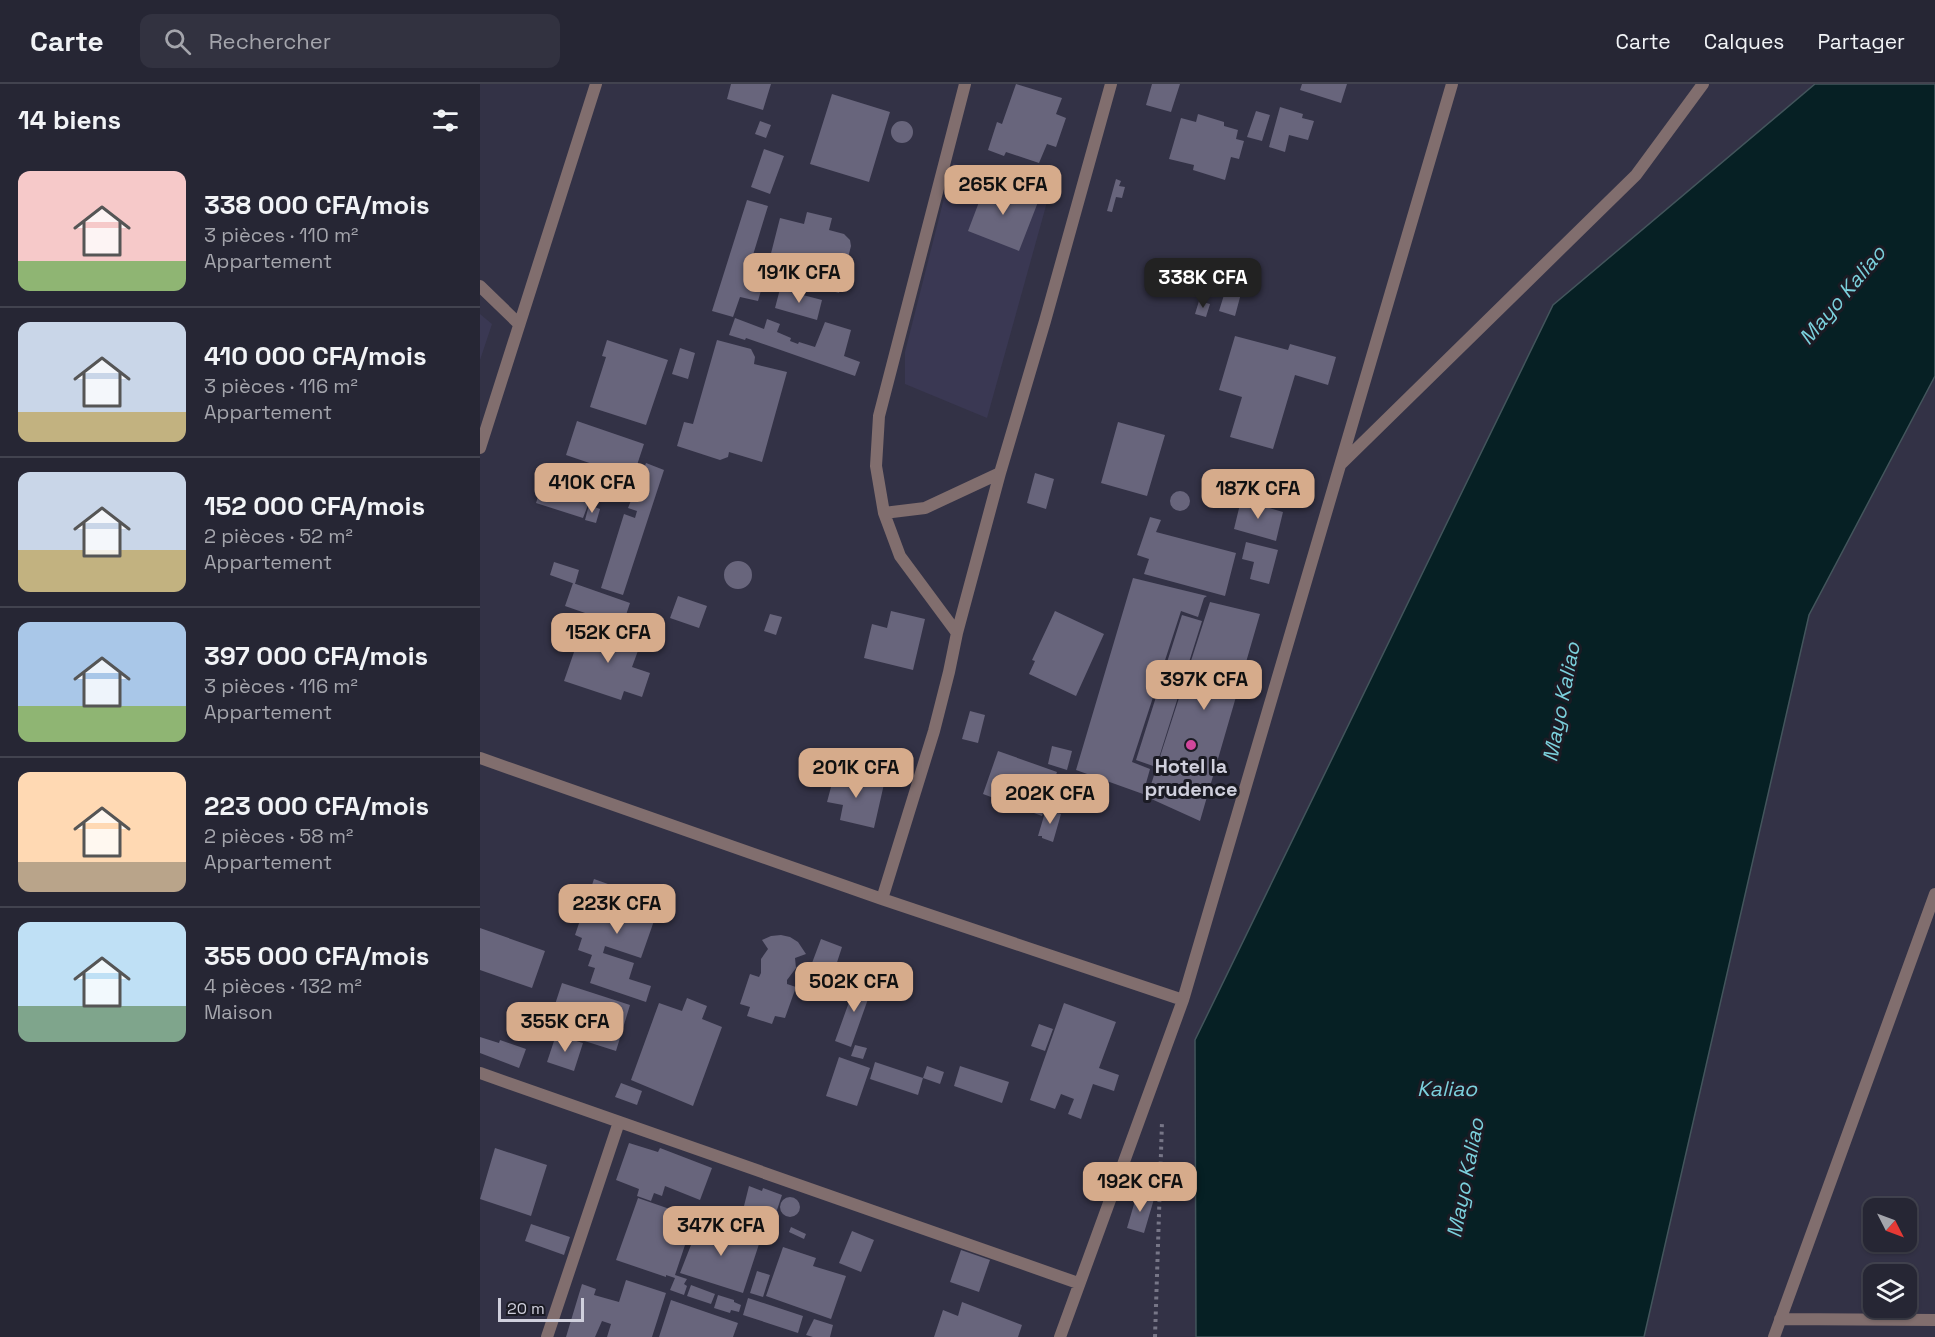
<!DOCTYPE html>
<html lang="fr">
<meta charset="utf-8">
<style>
:root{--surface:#262634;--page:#323240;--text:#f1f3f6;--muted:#a4a5ac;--line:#42434f;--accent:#d6ab8b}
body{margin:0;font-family:"Space Grotesk",sans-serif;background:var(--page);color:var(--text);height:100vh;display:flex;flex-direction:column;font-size:22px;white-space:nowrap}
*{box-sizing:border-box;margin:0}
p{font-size:20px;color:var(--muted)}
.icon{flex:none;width:33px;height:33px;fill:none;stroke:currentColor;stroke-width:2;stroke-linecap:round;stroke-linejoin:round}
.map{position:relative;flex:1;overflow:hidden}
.sheet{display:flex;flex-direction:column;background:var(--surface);width:480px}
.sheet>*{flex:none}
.needle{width:39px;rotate:132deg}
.tools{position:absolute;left:1383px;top:1114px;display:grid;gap:12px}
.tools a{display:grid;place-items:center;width:54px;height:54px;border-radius:12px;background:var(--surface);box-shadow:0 2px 4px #0004,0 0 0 2px var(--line);font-size:30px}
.scale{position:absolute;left:18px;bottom:15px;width:86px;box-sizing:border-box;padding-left:6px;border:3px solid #d0d0dd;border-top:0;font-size:16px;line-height:21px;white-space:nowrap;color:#d0d0dd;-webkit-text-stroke:4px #1b1b24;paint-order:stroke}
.price{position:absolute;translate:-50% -51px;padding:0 14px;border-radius:12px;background:var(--accent);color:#111;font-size:20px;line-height:39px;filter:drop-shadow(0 2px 3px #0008)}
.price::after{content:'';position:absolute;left:50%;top:36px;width:18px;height:14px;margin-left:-9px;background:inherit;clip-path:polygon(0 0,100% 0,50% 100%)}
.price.current{background:#222;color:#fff}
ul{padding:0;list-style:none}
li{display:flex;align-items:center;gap:18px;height:150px;padding:0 18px}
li+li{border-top:2px solid var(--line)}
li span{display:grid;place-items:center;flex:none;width:168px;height:120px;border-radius:12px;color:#555}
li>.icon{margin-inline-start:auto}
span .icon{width:72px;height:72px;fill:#fffc;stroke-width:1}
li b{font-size:26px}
h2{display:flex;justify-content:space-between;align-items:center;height:72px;padding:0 18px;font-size:26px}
header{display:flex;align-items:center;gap:36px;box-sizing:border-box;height:84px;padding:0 30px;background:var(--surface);border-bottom:2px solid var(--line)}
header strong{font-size:28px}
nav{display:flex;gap:33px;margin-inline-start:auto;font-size:21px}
.search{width:420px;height:54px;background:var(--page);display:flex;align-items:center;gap:15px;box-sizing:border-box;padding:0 21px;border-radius:12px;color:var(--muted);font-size:22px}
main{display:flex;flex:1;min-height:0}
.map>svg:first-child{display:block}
</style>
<header>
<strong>Carte</strong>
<div class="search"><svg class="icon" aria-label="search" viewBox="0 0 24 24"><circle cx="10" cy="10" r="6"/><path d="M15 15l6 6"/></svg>Rechercher</div>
<nav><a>Carte</a><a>Calques</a><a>Partager</a></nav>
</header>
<main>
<section class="sheet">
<h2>14 biens<svg class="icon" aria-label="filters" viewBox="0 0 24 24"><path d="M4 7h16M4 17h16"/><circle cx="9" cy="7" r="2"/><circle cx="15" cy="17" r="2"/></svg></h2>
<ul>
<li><span style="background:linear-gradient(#f6c9c9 75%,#8fb573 0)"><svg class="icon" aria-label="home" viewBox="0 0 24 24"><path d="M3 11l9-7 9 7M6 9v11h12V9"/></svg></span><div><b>338 000 CFA/mois</b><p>3 pièces · 110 m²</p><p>Appartement</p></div></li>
<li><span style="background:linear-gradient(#c9d6e8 75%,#c2b280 0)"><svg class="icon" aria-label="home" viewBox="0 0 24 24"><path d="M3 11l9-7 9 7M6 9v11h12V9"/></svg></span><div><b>410 000 CFA/mois</b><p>3 pièces · 116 m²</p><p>Appartement</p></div></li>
<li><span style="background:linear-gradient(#c9d6e8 65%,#c2b280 0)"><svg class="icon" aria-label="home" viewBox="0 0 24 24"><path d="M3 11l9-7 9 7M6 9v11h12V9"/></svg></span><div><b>152 000 CFA/mois</b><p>2 pièces · 52 m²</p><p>Appartement</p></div></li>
<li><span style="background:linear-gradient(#a9c7e8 70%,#8fb573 0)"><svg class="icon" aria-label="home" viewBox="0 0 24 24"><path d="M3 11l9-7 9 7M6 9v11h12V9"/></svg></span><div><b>397 000 CFA/mois</b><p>3 pièces · 116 m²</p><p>Appartement</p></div></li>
<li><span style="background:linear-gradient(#ffd9b3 75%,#b9a48a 0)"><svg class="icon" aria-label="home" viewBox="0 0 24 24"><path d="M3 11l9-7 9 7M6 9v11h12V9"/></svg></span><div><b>223 000 CFA/mois</b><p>2 pièces · 58 m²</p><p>Appartement</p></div></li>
<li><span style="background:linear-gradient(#bfe0f5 70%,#7fa58c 0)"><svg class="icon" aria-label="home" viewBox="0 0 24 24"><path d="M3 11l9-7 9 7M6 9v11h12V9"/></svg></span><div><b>355 000 CFA/mois</b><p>4 pièces · 132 m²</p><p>Maison</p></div></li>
</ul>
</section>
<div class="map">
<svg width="1455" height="1253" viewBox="0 0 1455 1253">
<rect width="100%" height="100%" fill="#333246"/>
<!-- built -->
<path fill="#3a3853" d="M473 79 569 111 507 334 425 300V268Z
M0 230 12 240 0 276Z"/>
<!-- water -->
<path fill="#062024" stroke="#43555c" stroke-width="1.5" d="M1335 0H1455V292L1329 531 1164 1253H716L715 956 1073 221Z"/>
<!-- building -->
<path fill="#68657c" d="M251 0H291L283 26 247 15Z
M536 0 582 14 576 30 586 34 576 63 567 60 559 79 526 68 524 72 508 66 517 38 522 40Z
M672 0H700L691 28 666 21Z
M822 0H867L861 19 820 6Z
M352 10 410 28 389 98 330 80Z
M800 23 823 30 822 34 834 37 828 56 809 51 805 68 789 63Z
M776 27 790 31 782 57 767 53Z
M718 30 744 38V42L758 46 756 55 764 57 759 75 751 73 745 96 713 86 714 81 689 75 701 34 716 38Z
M411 48a11 11 0 1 1 22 0a11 11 0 1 1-22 0Z
M280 37 291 41 286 54 275 50Z
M284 65 304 72 290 110 271 103Z
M636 95 641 97 639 102 645 103 642 114 636 113 632 128 627 127Z
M507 97 558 118 539 167 488 147Z
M267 116 288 122 269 184 286 189 278 217 260 213 253 233 232 227Z
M327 128 352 134 349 146 364 150 370 156 371 162 359 209 286 189 300 134 324 140Z
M757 187 768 193 763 202 755 232 739 227 748 198 751 199Z
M300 205 342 216 337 236 295 224Z
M719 217 730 220 726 233 715 230Z
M255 234 284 245 287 235 300 240 297 248 311 254 310 257 318 260 319 258 335 263 345 238 371 246 364 272 380 278 375 292 266 254 265 256 249 251Z
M755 252 808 266 810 260 856 273 848 301 815 291 793 365 750 353 762 313 739 306Z
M127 256 188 276 166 341 110 323 126 273 122 272Z
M237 256 271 265 275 273 274 280 307 288 282 378 249 368 248 373 240 376 197 362 204 338 213 340Z
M200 264 215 269 208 295 192 290Z
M97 337 164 360 150 402 127 395 130 386 86 371Z
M638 338 685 351 667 412 621 399Z
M166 379 184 386 143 511 121 504 144 430 155 434 157 427 148 424Z
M555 389 574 395 566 425 547 419Z
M63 397 111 413 103 434 56 419Z
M690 417a10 10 0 1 1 20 0a10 10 0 1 1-20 0Z
M761 416 803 428 796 457 754 445Z
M109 421 120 425 116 439 105 436Z
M670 433 681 436 676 448 756 469 745 512 664 490 669 475 657 471Z
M766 458 798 466 789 500 770 495 774 478 762 475Z
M244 491a14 14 0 1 1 28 0a14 14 0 1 1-28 0Z
M74 478 99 486 95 500 70 491Z
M653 494 727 512 724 514 718 533 701 527 652 678 670 685 663 710 596 686Z
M93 499 150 519 145 534 131 529 128 537 85 522Z
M198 512 227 522 219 544 190 534Z
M730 518 780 530 720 737 667 713Z
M411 527 445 535 433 586 384 574 392 540 407 544Z
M575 527 624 550 596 612 549 590 555 577 552 576Z
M290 530 302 533 296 551 284 547Z
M702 531 722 537 676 683 656 676Z
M132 541 160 550 156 563 159 564 152 583 170 589 162 613 144 607 141 616 84 597 102 545 128 553Z
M490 627 505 631 498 659 482 655Z
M572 662 592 667 587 686 568 680Z
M518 667 577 688 562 732 503 710Z
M355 688 404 700 394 744 360 736 363 721 347 718Z
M566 725 581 730 573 758 562 754V752H558Z
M114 795 164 813 165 808 182 814 161 874 125 862 123 869 154 879 149 895 171 902 166 918 110 899 115 884 108 882 112 871 98 866 102 854 95 851Z
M0 844 65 867 52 904 0 886Z
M301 851 310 853 318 858 326 870 315 874 316 884 307 896V900L316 903 305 934 295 932 292 940 267 932 270 923 260 920 270 890 279 893 281 889V875L288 865 282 856 291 852Z
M341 855 362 863 349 903 326 895Z
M377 896 393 901 371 963 355 957Z
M82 899 150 921 136 967 67 945Z
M207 914 227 922 222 935 242 943 213 1022 151 996 179 919 202 927Z
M584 919 636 938 619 984 639 991 634 1007 613 1000 601 1035 588 1030 594 1015 581 1010 575 1025 550 1016Z
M559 940 573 945 565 967 551 962Z
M76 951 103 959 94 987 67 978Z
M0 953 19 959 20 956 46 965 39 984 0 969Z
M375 961 387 964 383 975 371 972Z
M359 973 390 984 377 1022 346 1012Z
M395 978 443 994 447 982 464 988 460 1000 443 994 438 1011 390 995Z
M480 982 529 998 522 1019 474 1002Z
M141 999 162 1007 157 1021 135 1013Z
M149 1059 178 1068 180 1064 232 1084 220 1116 185 1102 182 1112 174 1109 171 1117 157 1112 159 1105 136 1096Z
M15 1064 67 1081 51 1132 0 1115Z
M269 1102 282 1107 283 1104 302 1111 295 1132 283 1124 264 1122Z
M657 1110 674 1115 664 1149 647 1144Z
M300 1123a10 10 0 1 1 20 0a10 10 0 1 1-20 0Z
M158 1114 207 1131 215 1132 211 1144 203 1142 198 1158 205 1161 195 1191 207 1195 204 1200 207 1202 204 1211 190 1206 195 1194 186 1191V1193L136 1176Z
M269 1124 295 1134 287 1157 261 1148Z
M220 1138 280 1157 263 1209 200 1189Z
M51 1140 90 1153 84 1171 45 1157Z
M311 1143 326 1150 324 1155 309 1148Z
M372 1147 394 1156 381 1188 359 1179Z
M303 1163 336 1174 333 1182 366 1192 351 1235 286 1212Z
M481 1166 510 1176 499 1208 470 1198Z
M277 1187 290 1191 283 1213 270 1209Z
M146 1196 186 1209 172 1253H127L131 1240 122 1237 115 1253H86L102 1200 116 1205 114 1211 139 1218Z
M211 1201 235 1210 231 1220 207 1212Z
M238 1211 254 1216V1218L261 1221 259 1228 251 1226 250 1229 234 1224Z
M268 1214 323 1232 318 1249 263 1231Z
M191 1216 258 1239 253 1253H179Z
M482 1218 542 1241 538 1253H454L463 1226 478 1232Z
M334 1235 353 1241 350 1253H333L326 1251Z"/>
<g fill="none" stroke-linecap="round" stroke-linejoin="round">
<!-- path -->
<path stroke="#777687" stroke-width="4" stroke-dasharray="3 4.5" stroke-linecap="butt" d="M675 1253 682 1038"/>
<!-- minor -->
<path stroke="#816e6e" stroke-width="12" d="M0 202 39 240
M0 364 116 0
M860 381 1156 91 1223 0
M404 429 445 424 520 389
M477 549 420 472 404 429 396 382 399 332 485 0
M0 674 402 815 703 916
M402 815 454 647 469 588 477 549 520 389 565 237 631 0
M0 989 598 1199
M1300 1235 1455 1236
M67 1253 139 1038
M580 1253 703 916 972 0
M1294 1253 1455 810"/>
</g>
<!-- markers -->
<circle fill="#d1479c" stroke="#1b1b24" stroke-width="2" cx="711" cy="661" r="6"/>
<g text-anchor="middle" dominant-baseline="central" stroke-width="6" stroke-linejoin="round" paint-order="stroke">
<!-- poi labels -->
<g font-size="20" font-weight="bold" fill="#d0d0dd" stroke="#1b1b24">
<text x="711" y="682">Hotel la<tspan x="711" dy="23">prudence</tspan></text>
</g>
<!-- water labels -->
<g font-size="21" font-style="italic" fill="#7bd0dc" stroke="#1b1b24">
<text transform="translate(1362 211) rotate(-50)">Mayo Kaliao</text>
<text transform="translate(1081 618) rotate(-79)">Mayo Kaliao</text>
<text x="967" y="1004">Kaliao</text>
<text transform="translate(985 1094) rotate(-79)">Mayo Kaliao</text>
</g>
</g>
</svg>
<div class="tools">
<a><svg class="needle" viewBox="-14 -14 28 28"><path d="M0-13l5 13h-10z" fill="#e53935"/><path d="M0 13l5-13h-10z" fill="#a4a5ac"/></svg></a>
<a><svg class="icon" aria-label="layers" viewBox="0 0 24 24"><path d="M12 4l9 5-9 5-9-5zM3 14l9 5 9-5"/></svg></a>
</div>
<div class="scale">20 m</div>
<b class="price" style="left:523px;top:132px">265K CFA</b>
<b class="price" style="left:319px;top:220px">191K CFA</b>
<b class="price current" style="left:723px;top:225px">338K CFA</b>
<b class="price" style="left:112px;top:430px">410K CFA</b>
<b class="price" style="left:778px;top:436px">187K CFA</b>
<b class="price" style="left:128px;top:580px">152K CFA</b>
<b class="price" style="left:724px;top:627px">397K CFA</b>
<b class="price" style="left:376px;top:715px">201K CFA</b>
<b class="price" style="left:570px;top:741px">202K CFA</b>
<b class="price" style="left:137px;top:851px">223K CFA</b>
<b class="price" style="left:374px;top:929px">502K CFA</b>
<b class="price" style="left:85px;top:969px">355K CFA</b>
<b class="price" style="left:660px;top:1129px">192K CFA</b>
<b class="price" style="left:241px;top:1173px">347K CFA</b>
</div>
</main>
